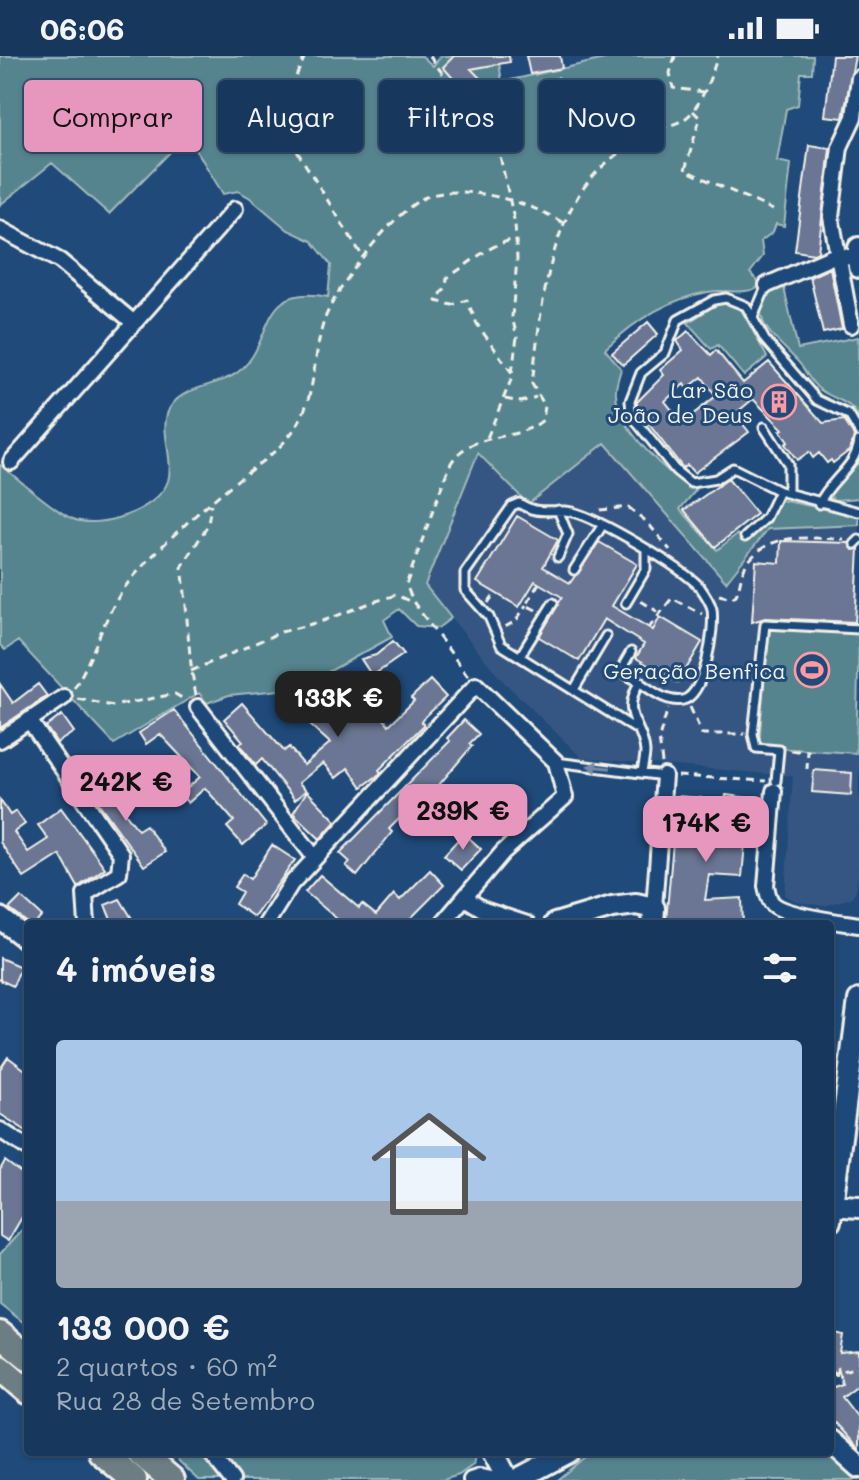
<!DOCTYPE html>
<html lang="pt">
<meta charset="utf-8">
<style>
:root{--surface:#17385c;--page:#244365;--text:#f1f3f6;--muted:#9eacbb;--line:#365272;--accent:#e797bd}
body{margin:0;font-family:Mali,sans-serif;background:var(--page);color:var(--text);height:100vh;display:flex;flex-direction:column;font-size:30px;white-space:nowrap}
*{box-sizing:border-box;margin:0}
p{font-size:26px;color:var(--muted)}
.icon{flex:none;width:44px;height:44px;fill:none;stroke:currentColor;stroke-width:2;stroke-linecap:round;stroke-linejoin:round}
.map{position:relative;flex:1;overflow:hidden}
.panel{position:absolute;left:24px;top:864px;width:810px;height:536px;display:flex;flex-direction:column;background:var(--surface);border-radius:8px;box-shadow:0 2px 6px #0004,0 0 0 2px var(--line)}
.panel>*{flex:none}
.hud{position:absolute;left:24px;top:24px;width:812px;height:72px;display:flex;gap:16px}
.price{position:absolute;translate:-50% -68px;padding:0 18px;border-radius:16px;background:var(--accent);color:#111;font-size:26px;line-height:52px;filter:drop-shadow(0 2px 4px #0008)}
.price::after{content:'';position:absolute;left:50%;top:48px;width:24px;height:18px;margin-left:-12px;background:inherit;clip-path:polygon(0 0,100% 0,50% 100%)}
.price.active{background:#222;color:#fff}
ul{padding:0;list-style:none}
li{display:grid;align-content:center;gap:16px;height:424px;padding:0 32px}
li+li{border-top:2px solid var(--line)}
li span{display:grid;place-items:center;height:248px;border-radius:8px;color:#555}
li>.icon{margin-inline-start:auto}
span .icon{width:144px;height:144px;fill:#fffc;stroke-width:1}
li b{font-size:34px}
h2{display:flex;justify-content:space-between;align-items:center;height:96px;padding:0 32px;font-size:34px}
.tag{padding:0 28px;border-radius:8px;background:var(--surface);box-shadow:0 2px 6px #0004,0 0 0 2px var(--line);font-size:28px;line-height:72px}
.tag.active{background:var(--accent);color:#111}
.status{display:flex;justify-content:space-between;align-items:center;height:56px;padding:0 40px;background:var(--surface);direction:ltr}
.status svg{height:22px;fill:currentColor}
.map>svg:first-child{display:block}
</style>
<div class="status"><b>06:06</b><svg viewBox="0 0 49 12"><path d="M0 12V9h3v3zM5 12V6h3v6zM10 12V3h3v9zM15 12V0h3v12zM26 1h20v11H26zM47 4h2v5h-2z"/></svg></div>
<div class="map">
<svg width="859" height="1424" viewBox="0 0 859 1424">
<rect width="100%" height="100%" fill="#1f4a7a"/>
<filter id="ink" filterUnits="userSpaceOnUse"><feTurbulence type="fractalNoise" baseFrequency=".0125" numOctaves="2"/><feDisplacementMap in="SourceGraphic" scale="16" xChannelSelector="R" yChannelSelector="G"/><feConvolveMatrix kernelMatrix="1 2 1 2 8 2 1 2 1" color-interpolation-filters="sRGB"/></filter>
<g filter="url(#ink)">
<!-- built -->
<path fill="#365782" d="M604 387 724 525 730 524 768 473 859 469V810L856 834 851 842 824 850 798 846 785 839 793 720 582 702 501 623 425 530 478 396 528 448Z"/>
<!-- green -->
<path fill="#54848e" stroke="#a4babb" stroke-width="2" d="M0 0H422L433 10 441 0H498L502 26 618 0H813L812 17H801L798 49 786 53 777 105 791 108 784 170 776 168 773 176 761 185 763 200 750 217 762 229C743 241 728 232 708 236 668 243 633 266 605 293L621 313C619 321 615 330 616 338 617 371 668 421 696 434L680 453 717 494 737 478 742 483C762 478 772 460 781 444L859 460V469L768 473 726 526 605 387 528 448 478 397 425 529 451 562 438 572 416 570 399 553 384 564 392 581 299 632 229 639 207 647 199 637 114 688 18 585 5 594 0 589V409C18 422 55 456 73 463 100 474 158 454 168 425 174 404 161 378 167 358 176 331 210 332 232 320 278 294 252 225 328 241L331 209 312 185 288 174 249 141 238 135 223 138 187 79 109 158 52 107 0 149Z
M782 223 798 293 858 281 859 362C851 344 833 344 819 333 811 327 806 316 800 308 773 278 738 260 782 223Z
M721 245 741 253 767 301 744 320 718 289 711 293 688 267Z
M859 406V442L836 444 829 440 834 426Z
M768 570 859 576 856 697 759 691Z
M28 1167V1270L0 1248V1198Z
M169 1396H476L473 1409 459 1419 443 1424H199Z
M586 1396H830L859 1424H557L586 1400Z"/>
<!-- building -->
<path fill="#6b7693" stroke="#f4f1e8" stroke-width="2" fill-rule="evenodd" d="M454 0H509L510 6 471 13 483 25 466 37 443 11Z
M526 0H560L562 12 530 18Z
M832 0H855L843 62 825 60Z
M809 89 830 92 818 196 814 198 795 195Z
M830 212 842 273 823 277 810 221Z
M648 266 658 278 623 309 612 297Z
M688 275 711 299 716 294 743 327 769 306 823 367 844 364 854 380 850 394 833 407 831 404 827 407 819 397 813 402 809 396 797 404 785 388 788 386 780 375 783 373 753 343 735 358 749 376 694 417 687 409 683 412 637 353V346L664 319 660 314 683 294 677 285ZM702 321 716 340 682 367 665 345 684 328 687 333Z
M728 423 757 458 715 491 684 454Z
M517 460 558 484 543 511 570 527 599 486 637 508 612 550 653 574 660 561 702 586 678 627 636 602 644 588 604 563 579 605 539 581 562 541 535 525 519 551 477 526Z
M781 485 849 487 853 494 859 493 855 566 765 562 752 566 756 505 780 507Z
M393 585 404 598 372 620 361 603 376 599Z
M430 624 446 641 421 665 424 669 379 714 381 717 362 731 348 712 336 722 323 707 299 727 306 734 295 744 262 703 256 709 239 688 243 685 224 663 242 647 284 695 289 691 304 709 330 687 310 669 345 632 363 650 369 645 389 669 414 645 411 642Z
M0 628 13 647 38 628 47 640 0 672Z
M174 654 266 769 243 789 227 771 234 765 205 732 188 747 180 738 200 721 176 695 160 678 146 688 139 677Z
M62 659 74 676 57 687 46 671Z
M464 664 479 678 469 688 472 690 411 762 402 760 389 773 392 776 357 820 346 810 350 806 340 797 450 685 447 682Z
M814 714 852 717 851 739 812 736Z
M102 718 115 735 111 738 138 774 146 769 165 796 144 810 87 731Z
M307 735 336 765 320 783 293 757Z
M726 739 749 742 742 821 709 819 705 844 742 842 743 868 666 866 677 740 701 742 696 786 718 789Z
M0 744 10 759 16 755 25 768 14 776 28 796 48 783 38 769 61 752 105 812 78 831 60 799 24 822 0 786Z
M464 777 481 793 461 814 444 799Z
M272 789 295 804 254 861 235 848 242 836 234 831 243 818 250 823Z
M430 814 444 829 405 868H343L305 836 320 819 359 852 362 848 376 859 394 838 400 844Z
M21 841 42 860 35 868H29L9 853Z
M120 843 133 864 124 868 112 866 105 849Z
M0 902 21 911 13 930 0 924Z
M8 1001 28 1016V1076L0 1058V1013Z
M5 1105 28 1122V1151L8 1185 0 1180V1114Z
M830 1276 843 1279 840 1297 859 1295V1328L842 1341 859 1363V1394L830 1362V1326L834 1331 842 1328 838 1311 837 1319H830Z"/>
<g fill="none" stroke-linecap="round" stroke-linejoin="round">
<!-- lane casing -->
<g stroke="#f4f1e8" stroke-width="13">
<path id="lane" d="M754 259 767 229
M764 371 788 408V437
M859 376 849 359 817 344 765 284 746 250 726 242 714 244 678 264 665 297 641 317 630 345 631 356 638 368 676 415 691 427 716 423 733 412 779 435 859 456
M819 448C830 423 856 412 859 385
M745 481 766 462 779 435
M855 488 859 484
M558 501 568 478 558 454
M574 514 602 470
M626 547 646 513V495
M631 596 624 608 627 619C644 627 663 648 683 644 705 639 715 573 712 553 710 545 705 538 700 531 681 511 600 463 572 456 552 452 538 460 519 447L512 450 465 517V534L489 561 501 589 634 672
M520 600 553 547
M640 625C619 661 643 667 645 696 645 702 643 710 642 716
M575 632 606 580
M556 706 664 720
M776 725 779 694 756 692 753 678 765 568 859 573"/>
</g>
<!-- street casing -->
<g stroke="#f4f1e8" stroke-width="20">
<path id="street" d="M0 173 60 205 134 267
M767 229 836 199 858 203
M851 269 831 161 840 91 854 61 859 22
M11 406 235 153
M198 651 315 802
M29 664 121 798 119 817 85 838 87 868
M0 684 64 641
M774 735 766 830C768 837 768 843 773 848 786 860 840 866 859 869
M465 842 484 854 527 868
M654 852 664 720
M266 868 291 828 476 629 556 706 565 741 503 796 442 868
M0 1074 28 1092
M210 1396 232 1424
M471 1424 480 1421 496 1424"/>
</g>
<!-- secondary casing -->
<g stroke="#f4f1e8" stroke-width="26">
<path id="secondary" d="M859 192V211
M0 862 28 884
M555 868 612 851 636 848 654 852 653 868
M830 1149 859 1151
M830 1165 859 944
M830 1385 859 1411
M493 1396 508 1424
M516 1424 569 1396"/>
</g>
<!-- highway casing -->
<g stroke="#f4f1e8" stroke-width="30">
<path id="highway" d="M0 1278 28 1301
M0 1311 28 1335
M101 1396 134 1424
M139 1396 172 1424"/>
</g>
<!-- path -->
<path stroke="#f4f1e8" stroke-width="3" stroke-dasharray="8 6" stroke-linecap="butt" d="M305 0 294 25 295 92 363 201
M430 0C447 29 480 47 495 77L515 168 517 203 512 261 517 281 511 324 487 382
M675 0 670 17 673 32 703 36
M557 21C580 50 619 53 643 80
M693 55 700 62 685 114 773 154
M512 317 477 268 467 244 452 249 436 245 446 231 447 222C472 206 486 190 515 183
M505 343 521 346 536 341
M600 454 628 451 647 466 670 494
M719 539 732 542 736 539C741 529 740 518 746 509 769 474 807 483 844 483
M641 545 658 556
M488 547 495 537
M536 554 526 549 539 527
M505 571 516 565 526 549
M649 572 672 542 702 558
M191 615 281 576 323 565 373 546 396 539 414 547
M468 620 414 547 406 529 448 413C466 372 514 389 543 364L545 350 532 328C540 262 547 169 595 118 609 103 631 87 649 77 664 69 681 70 692 56 705 40 711 19 718 0
M74 632C97 596 104 554 133 521 164 486 199 455 235 426 253 411 276 398 290 379 318 344 311 305 324 265 335 232 394 154 426 141 463 126 533 147 565 168
M196 639C187 596 188 554 182 511L208 469 211 448
M78 643 113 650 175 638 187 645
M690 651 702 678H745
M791 695H808L807 713
M662 707 659 682 668 652
M678 720 766 725
M830 1318 859 1311"/>
<!-- lane -->
<use href="#lane" stroke="#1f4a7a" stroke-width="7"/>
<!-- street -->
<use href="#street" stroke="#1f4a7a" stroke-width="14"/>
<!-- secondary -->
<use href="#secondary" stroke="#1f4a7a" stroke-width="20"/>
<!-- highway -->
<use href="#highway" stroke="#6c7e84" stroke-width="24"/>
</g>
<!-- one-way arrows -->
<defs><path id="oneway-solid" d="M-6-.8H1V-3.2L6.5 0L1 3.2V.8H-6Z" transform="scale(2)"/></defs>
<use fill="#748da6" href="#oneway-solid" transform="translate(599 711) rotate(-174)"/>
</g>
<!-- icons -->
<defs>
<g id="building-ring" transform="scale(1.8)"><circle r="9.5" fill="#1f4a7a" stroke="#ff9aa2" stroke-width="1.5"/><path d="M-4-6H4V6H1V3H-1V6H-4ZM-2.5-4.3h1.7v1.8h-1.7ZM.8-4.3h1.7v1.8H.8ZM-2.5-1h1.7V.8h-1.7ZM.8-1h1.7V.8H.8Z" fill="#ff9aa2"/></g>
<g id="stadium-ring" transform="scale(1.8)"><circle r="9.5" fill="#1f4a7a" stroke="#ff9aa2" stroke-width="1.5"/><path d="M0-5a6.5 5 0 1 0 0 10a6.5 5 0 1 0 0-10ZM-3.5-1.8h7v3.6h-7Z" fill="#ff9aa2"/></g>
</defs>
<g fill-rule="evenodd">
<use href="#building-ring" x="779" y="346"/>
<use href="#stadium-ring" x="812" y="614"/>
</g>
<g text-anchor="middle" dominant-baseline="central" stroke-width="6" stroke-linejoin="round" paint-order="stroke">
<!-- poi labels -->
<g font-size="22" fill="#f4f1e8" stroke="#1f4a7a" text-anchor="end">
<text x="753" y="333">Lar São<tspan x="753" dy="25">João de Deus</tspan></text>
<text x="786" y="614">Geração Benfica</text>
</g>
</g>
</svg>
<b class="price active" style="left:338px;top:683px">133K €</b>
<b class="price" style="left:126px;top:767px">242K €</b>
<b class="price" style="left:463px;top:796px">239K €</b>
<b class="price" style="left:706px;top:808px">174K €</b>
<div class="hud">
<a class="tag active">Comprar</a>
<a class="tag">Alugar</a>
<a class="tag">Filtros</a>
<a class="tag">Novo</a>
</div>
<section class="panel">
<h2>4 imóveis<svg class="icon" aria-label="filters" viewBox="0 0 24 24"><path d="M4 7h16M4 17h16"/><circle cx="9" cy="7" r="2"/><circle cx="15" cy="17" r="2"/></svg></h2>
<ul>
<li><span style="background:linear-gradient(#a9c7e8 65%,#9aa5b1 0)"><svg class="icon" aria-label="home" viewBox="0 0 24 24"><path d="M3 11l9-7 9 7M6 9v11h12V9"/></svg></span><div><b>133 000 €</b><p>2 quartos · 60 m²</p><p>Rua 28 de Setembro</p></div></li>
</ul>
</section>
</div>
